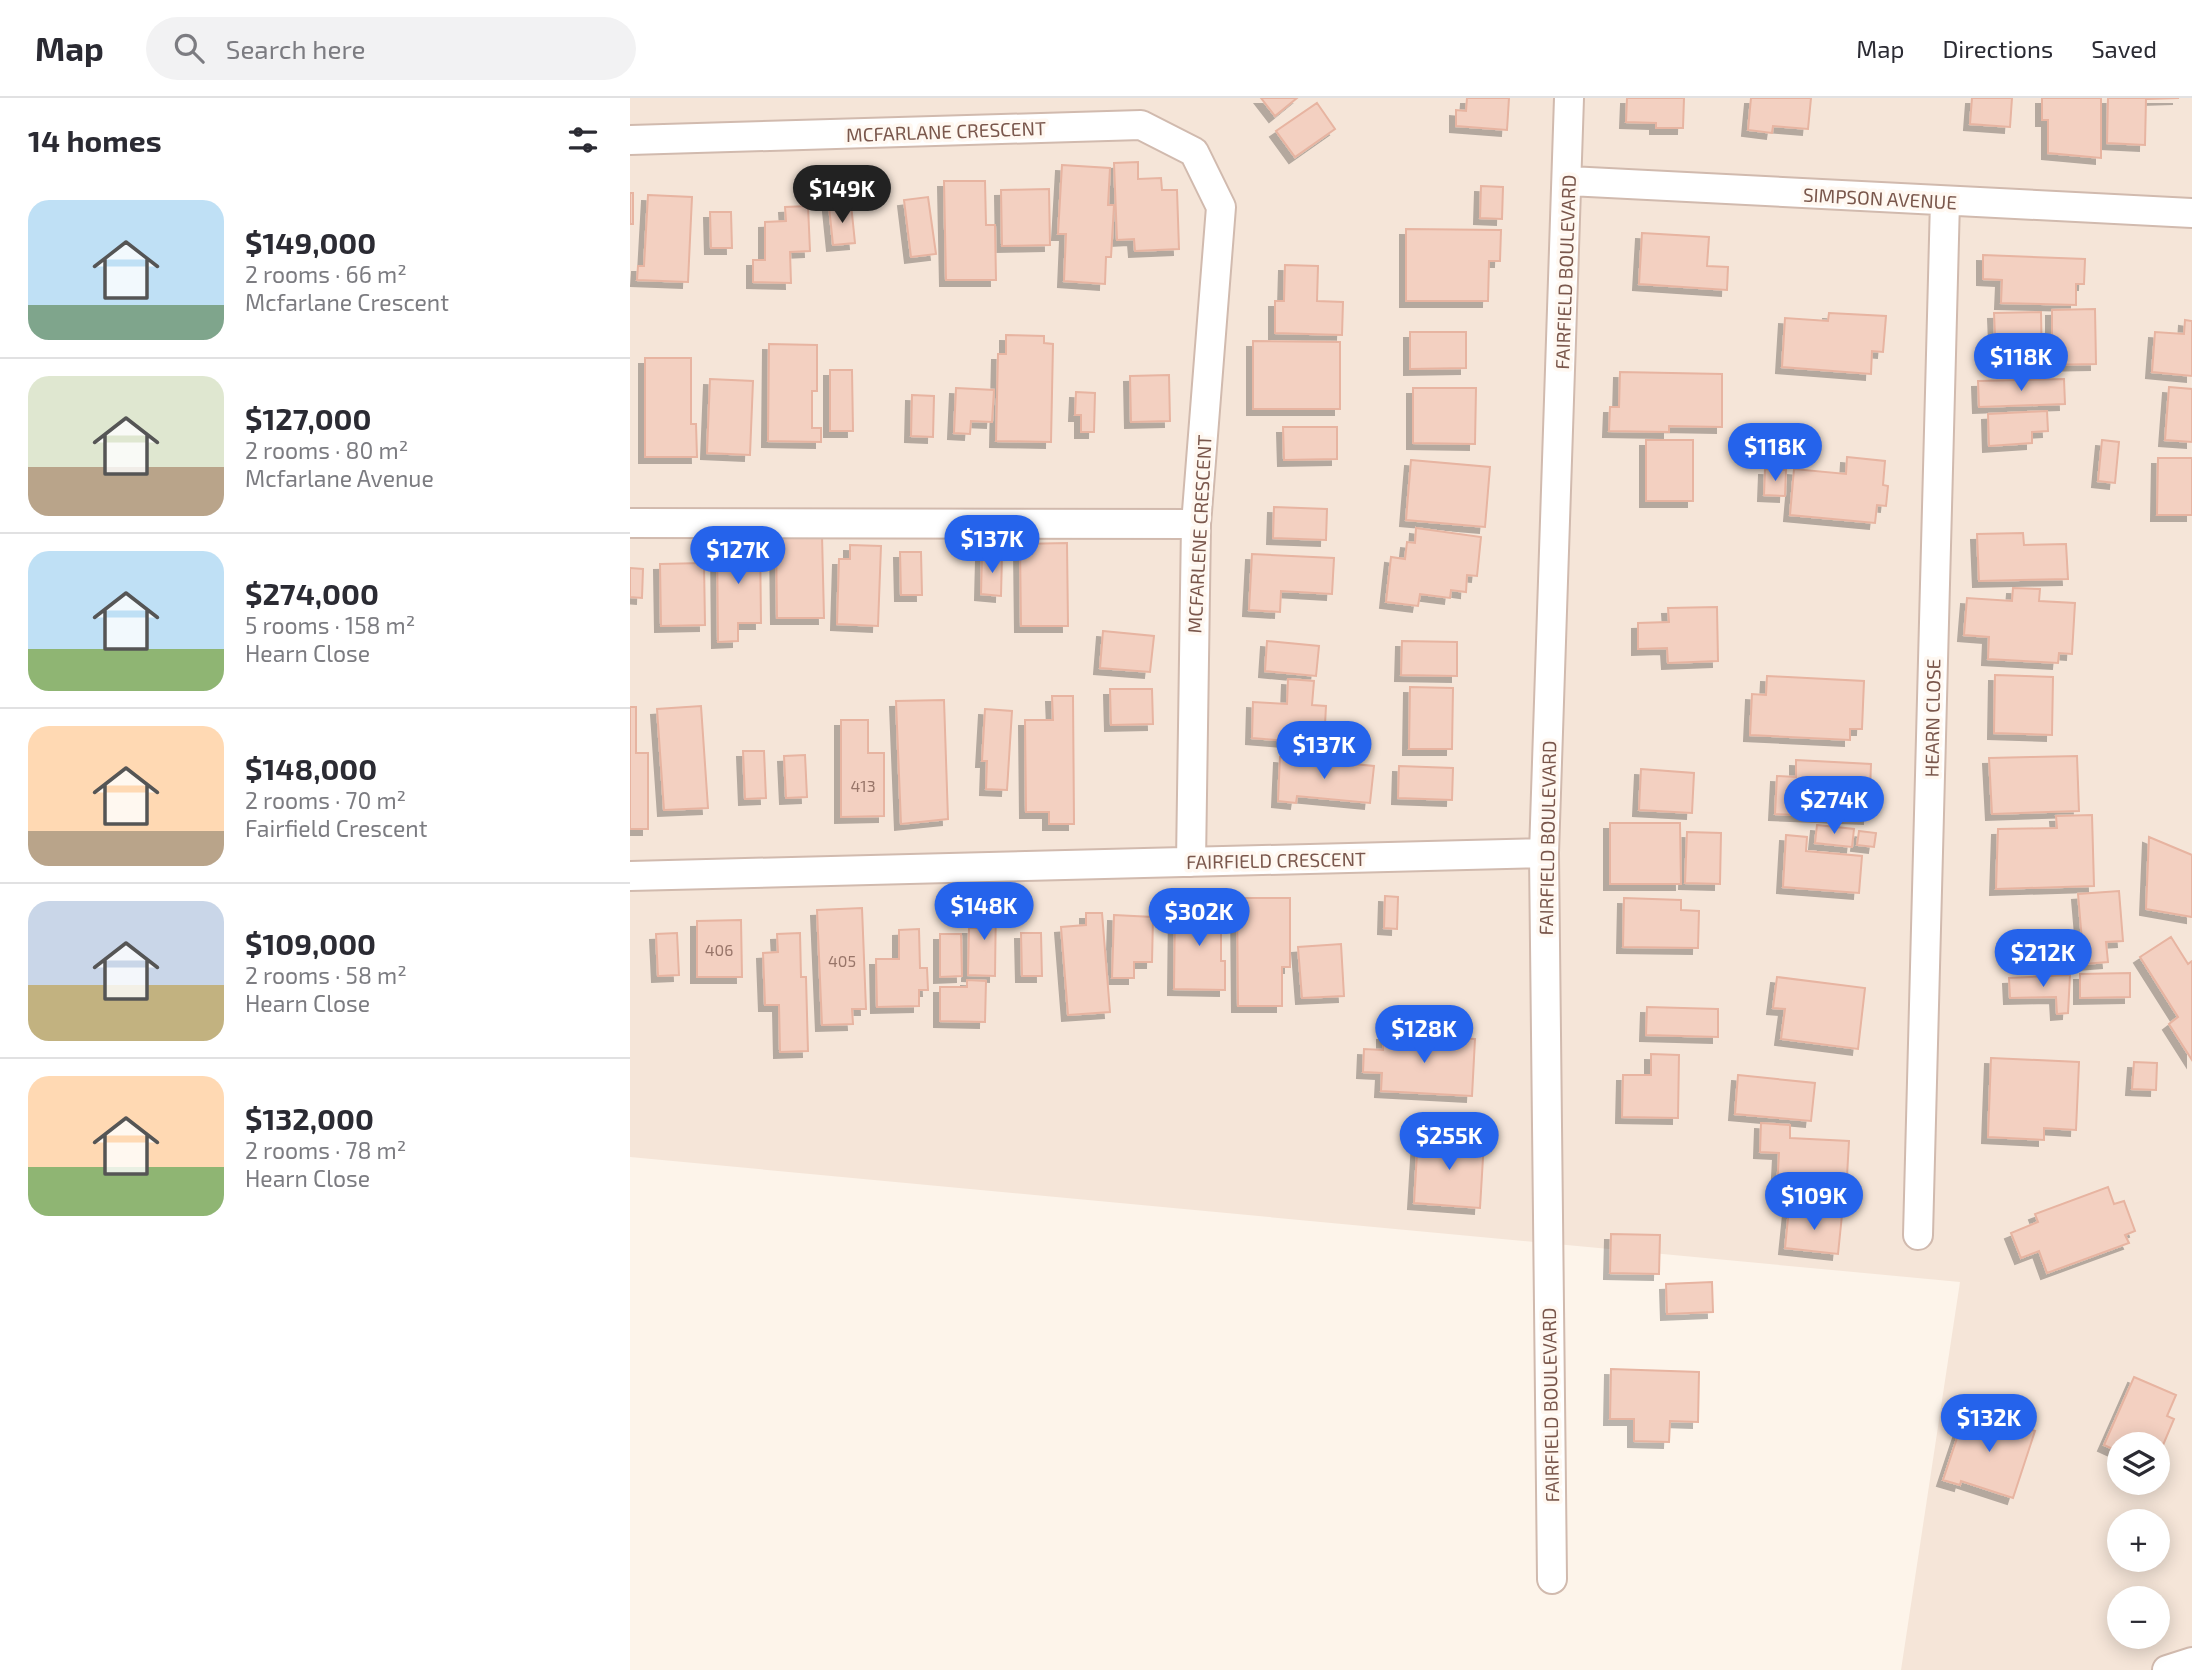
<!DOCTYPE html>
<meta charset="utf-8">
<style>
:root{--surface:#fff;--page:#f2f2f3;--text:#2b2b33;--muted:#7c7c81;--line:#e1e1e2;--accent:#2563eb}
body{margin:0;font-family:"Exo 2",sans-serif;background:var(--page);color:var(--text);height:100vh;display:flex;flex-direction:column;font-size:26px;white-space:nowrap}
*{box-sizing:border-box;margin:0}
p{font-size:23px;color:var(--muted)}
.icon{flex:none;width:38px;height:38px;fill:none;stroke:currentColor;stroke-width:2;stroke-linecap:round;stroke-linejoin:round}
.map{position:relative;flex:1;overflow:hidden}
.panel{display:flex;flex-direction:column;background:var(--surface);width:630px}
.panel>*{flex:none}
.controls{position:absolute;left:1477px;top:1334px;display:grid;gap:14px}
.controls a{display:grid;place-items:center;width:63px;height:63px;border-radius:50%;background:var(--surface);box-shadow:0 4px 18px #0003;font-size:35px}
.price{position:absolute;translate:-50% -60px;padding:0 16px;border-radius:24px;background:var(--accent);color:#fff;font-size:23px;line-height:46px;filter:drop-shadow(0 2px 4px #0008)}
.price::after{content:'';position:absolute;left:50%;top:42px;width:21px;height:16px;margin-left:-10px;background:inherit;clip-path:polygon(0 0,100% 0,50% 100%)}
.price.selected{background:#222;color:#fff}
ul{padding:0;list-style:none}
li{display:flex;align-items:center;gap:21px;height:175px;padding:0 28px}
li+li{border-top:2px solid var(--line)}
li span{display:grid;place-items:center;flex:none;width:196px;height:140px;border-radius:21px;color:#555}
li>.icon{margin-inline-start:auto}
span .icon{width:84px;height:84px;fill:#fffc;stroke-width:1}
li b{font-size:30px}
h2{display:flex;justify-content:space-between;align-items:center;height:84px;padding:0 28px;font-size:30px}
header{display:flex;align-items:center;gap:42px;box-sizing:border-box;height:98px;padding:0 35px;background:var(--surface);border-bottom:2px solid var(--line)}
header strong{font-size:33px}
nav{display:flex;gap:38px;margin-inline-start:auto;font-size:24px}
.search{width:490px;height:63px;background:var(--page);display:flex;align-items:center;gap:18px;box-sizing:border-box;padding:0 24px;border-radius:38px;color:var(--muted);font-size:26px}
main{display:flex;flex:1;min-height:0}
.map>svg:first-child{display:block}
</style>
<header>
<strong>Map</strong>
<div class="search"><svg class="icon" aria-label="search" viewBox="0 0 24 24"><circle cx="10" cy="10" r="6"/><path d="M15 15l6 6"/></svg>Search here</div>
<nav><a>Map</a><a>Directions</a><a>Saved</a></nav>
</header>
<main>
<section class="panel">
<h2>14 homes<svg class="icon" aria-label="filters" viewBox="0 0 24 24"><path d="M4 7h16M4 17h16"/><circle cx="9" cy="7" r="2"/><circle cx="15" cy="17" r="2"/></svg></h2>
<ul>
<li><span style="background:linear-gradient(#bfe0f5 75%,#7fa58c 0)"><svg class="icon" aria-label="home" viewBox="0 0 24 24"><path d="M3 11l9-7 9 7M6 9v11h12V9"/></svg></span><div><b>$149,000</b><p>2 rooms · 66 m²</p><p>Mcfarlane Crescent</p></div></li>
<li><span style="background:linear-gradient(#dfe7d0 65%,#b9a48a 0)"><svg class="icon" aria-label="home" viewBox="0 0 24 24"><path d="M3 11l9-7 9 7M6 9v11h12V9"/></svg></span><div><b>$127,000</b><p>2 rooms · 80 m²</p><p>Mcfarlane Avenue</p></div></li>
<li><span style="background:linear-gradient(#bfe0f5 70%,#8fb573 0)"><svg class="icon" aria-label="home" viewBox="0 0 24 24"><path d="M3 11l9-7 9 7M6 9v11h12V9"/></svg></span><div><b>$274,000</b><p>5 rooms · 158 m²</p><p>Hearn Close</p></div></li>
<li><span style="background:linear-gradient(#ffd9b3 75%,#b9a48a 0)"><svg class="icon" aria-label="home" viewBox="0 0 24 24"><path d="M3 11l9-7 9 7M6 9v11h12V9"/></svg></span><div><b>$148,000</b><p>2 rooms · 70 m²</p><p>Fairfield Crescent</p></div></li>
<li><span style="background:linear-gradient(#c9d6e8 60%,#c2b280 0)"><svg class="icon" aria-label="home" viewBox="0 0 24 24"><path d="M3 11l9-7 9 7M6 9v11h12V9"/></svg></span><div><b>$109,000</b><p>2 rooms · 58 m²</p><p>Hearn Close</p></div></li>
<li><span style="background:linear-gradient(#ffd9b3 65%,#8fb573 0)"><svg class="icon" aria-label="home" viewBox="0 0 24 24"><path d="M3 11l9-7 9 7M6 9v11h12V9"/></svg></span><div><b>$132,000</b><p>2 rooms · 78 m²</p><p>Hearn Close</p></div></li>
</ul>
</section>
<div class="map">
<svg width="1562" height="1572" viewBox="0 0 1562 1572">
<defs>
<filter id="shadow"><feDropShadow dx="-6" dy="6" stdDeviation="0" flood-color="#0004"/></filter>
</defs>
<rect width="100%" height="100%" fill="#fdf4ea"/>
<!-- residential -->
<path fill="#f5e5d8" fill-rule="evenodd" d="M0 0H1562V1572H1271L1330 1184 0 1059ZM1489 1346H1528V1384H1489ZM1489 1423H1528V1461H1489ZM1489 1500H1528V1538H1489Z"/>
<!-- building -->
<path fill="#f3d0c1" stroke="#e7b4a1" stroke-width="2" filter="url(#shadow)" d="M631 0H667L645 18Z
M837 0H879L877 32 826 28V12L836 13Z
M997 0H1054L1053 30H1026V25L996 24Z
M1121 0H1181L1178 31 1143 28 1142 35 1118 32Z
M1342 0H1382L1380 29 1340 26Z
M1412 0H1471V60L1418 55V22H1412Z
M1478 0H1549L1516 1 1515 47 1477 45Z
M687 5 705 31 665 59 646 33Z
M508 64V81L531 80 532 92H547L549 151 505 153 504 141 487 142 484 65Z
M432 67 480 70 478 107H484L481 159H476L475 186 434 183 436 136H428Z
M314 83H355L356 127H365L366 182H316Z
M851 88 873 89 872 121 850 120Z
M419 91 420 147 372 148 371 92Z
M0 95H3V126H0Z
M18 97 62 99 58 184 7 182 8 168H14Z
M298 99 306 156 281 159 274 102Z
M221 106 225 145 203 147 199 108Z
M178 108 180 153 160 154 161 185 123 184V162H135V124L156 123 155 109Z
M80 114H101L102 150H81Z
M776 131 871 132 870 163H859L858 203H776Z
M1012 135 1079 139 1077 168 1098 169 1097 192 1009 186Z
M1353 157 1455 161 1454 186H1446V207L1371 205 1372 182 1353 181Z
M655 167 688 168 687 203 713 204 712 237 645 235V203H654Z
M1465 211 1466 266 1414 267 1413 248H1422V212Z
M1411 214 1412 268 1377 269 1375 237 1365 238 1364 215Z
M1199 215 1256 218 1253 254 1242 253 1241 276 1152 269 1155 220 1198 223Z
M1555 222 1562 223V278L1522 274 1525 234 1554 236Z
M780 234H836V270L780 271Z
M376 237 414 238V245L423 246 421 344 366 343 368 256H376Z
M623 243 710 244V311H623Z
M139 246 187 247V293H182V330H191V344L138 343Z
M15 260H61V326H66L67 359H15Z
M200 272H222L223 333H200Z
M990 274 1092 276V329L1039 328V334L979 333 980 309H989Z
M539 277 540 323 501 324 500 278Z
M80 281 123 283 120 357 77 355Z
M1434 281 1435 306 1349 309 1348 283Z
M1539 289 1562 291V344L1535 342Z
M326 290 364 292 362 324 341 323 340 336 324 335Z
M783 290H846L845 346 783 345Z
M446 294 465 295 464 334H451V317H445Z
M282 297 304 298 303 339 281 338Z
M1417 313 1418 333 1402 334V345L1359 348 1358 316Z
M653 329H707V361L654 362Z
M1016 342H1063V403H1016Z
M1472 342 1489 344 1485 385 1468 383Z
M1217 359 1255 363 1253 387 1258 388 1256 408 1247 407 1245 425 1160 417 1164 371 1216 376Z
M1528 360H1562V417H1527Z
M781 362 860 369 855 429 776 422Z
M1135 371 1156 372 1155 398 1134 397Z
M644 409 697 411 696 442 643 440Z
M786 430 851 439 847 478 837 477 836 494 821 492 820 500 790 496 788 508 756 504 761 459 775 461 777 444 785 445Z
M1393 435 1394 447 1436 446 1438 481 1349 483 1347 436Z
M192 437 194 520H147L146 438Z
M87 441H130L131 525H108V543L88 544Z
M437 445 438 528H391L390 446Z
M220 447 251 448 248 528 207 526 209 461H220Z
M270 454H291L292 497H271Z
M352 456 372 457 371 498 351 496Z
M622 456 704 460 702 496 651 493 650 514 619 512Z
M74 465 75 527 31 528 30 466Z
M0 470 13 471 12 500 0 499Z
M1383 490 1410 491 1409 503 1445 505 1442 556 1429 555 1428 565 1358 561 1359 539 1334 537 1337 500 1382 503Z
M1087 509 1088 563 1038 565 1037 550 1008 551V525L1039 524 1038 510Z
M473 533 524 538 520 574 470 570Z
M637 543 689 548 686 578 635 573Z
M772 543 827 544V578L771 577Z
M1365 577 1423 579 1422 637 1364 635Z
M1137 578 1234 583 1232 631H1220V642L1120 637 1122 596 1136 597Z
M658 581 684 583 682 607 696 608 694 646 622 640 623 604 657 606Z
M780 589 823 590 822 651H779Z
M480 591H522L523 626 481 627Z
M422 598H443L444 726H419V714H396L395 622H423Z
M314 602 318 721 271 726 266 603Z
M71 608 78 710 34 712 27 611Z
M0 609H6V655H18V731H0Z
M355 611 382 613 377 692 356 691 357 663H352Z
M211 622H238V655H254V718L211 719Z
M113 653H134L136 700 115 701Z
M175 657 177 699 156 700 154 658Z
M1447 658 1449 713 1362 716 1359 660Z
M650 659 744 668 740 705 667 698 666 705 648 703Z
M1166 662 1241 666 1239 720 1145 716 1147 678 1166 679Z
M769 668 823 670 822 702 768 700Z
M1011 671 1064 675 1062 715 1009 712Z
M1462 717 1464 788 1366 791 1368 731 1427 730 1426 718Z
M980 725H1050L1051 786H980Z
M1187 727 1224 731 1222 749 1185 745Z
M1229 733 1246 735 1244 749 1227 747Z
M1057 734 1091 735 1090 786 1055 785Z
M1156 737 1177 739 1176 753 1232 758 1229 795 1153 789Z
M1519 739 1562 757V819L1516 811Z
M1489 793 1493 843 1476 844 1478 864 1454 866 1448 796Z
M755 798 768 799 767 831 754 830Z
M351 800H366L365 878 338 877 339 830H350Z
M607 800H660V869H652V908H608Z
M994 800 1051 802V812L1069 813 1068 850 993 849Z
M545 806H591V863H595V892L544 891Z
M232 810 236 911H222L223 926 192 927 187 812Z
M456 815H472L480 914 438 917 431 829 456 827Z
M484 817 523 819 522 864H504V880H482Z
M111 822 112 879H67V823Z
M289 831 290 870H297L298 892H289V908L247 909 246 861H269V832Z
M47 835 49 877 28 878 26 836Z
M170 835 171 879H176L178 953 150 954 149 907H135L133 855 148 854 147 836Z
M391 835H411L412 878H392Z
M310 836H331L332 878 310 879Z
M1541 839 1558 866 1562 863V962L1539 926 1548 919 1510 859Z
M711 846 714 898 672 900 668 849Z
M1500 875V899L1450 900V876Z
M1440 877 1438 915 1427 916 1426 899 1380 900 1379 880Z
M1147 879 1235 890 1228 951 1151 941 1155 911 1143 910Z
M337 882 356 883 355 924 310 923V889H337Z
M1017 909 1088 911V939L1016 937Z
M753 936 845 941 842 998 751 993 752 975 733 974 734 951 753 952Z
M1021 956 1049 957 1048 1020 992 1019 993 977H1021Z
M1361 960 1449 964 1446 1032 1414 1030V1042L1358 1039Z
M1504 964 1527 965 1526 992 1502 991Z
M1108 977 1185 985 1181 1023 1105 1016Z
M1131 1025 1160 1027V1040L1219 1043 1216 1096 1147 1092 1149 1055 1130 1054Z
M788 1039 854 1043 850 1110 784 1105Z
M1478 1089 1484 1106 1494 1103 1505 1133 1495 1137 1499 1145 1417 1175 1409 1153 1391 1160 1381 1135 1408 1124 1405 1116Z
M1159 1111 1212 1117 1208 1156 1155 1150Z
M981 1136 1030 1137 1029 1176 980 1175Z
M1082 1184 1083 1214 1037 1216 1036 1186Z
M981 1271 1069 1274 1068 1324 1040 1323 1039 1344 1004 1343V1321H980Z
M1504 1279 1546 1297 1537 1318 1544 1321 1528 1359V1346H1489V1354L1474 1347Z
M1337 1310 1405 1333 1383 1400 1331 1383 1330 1387 1313 1382Z"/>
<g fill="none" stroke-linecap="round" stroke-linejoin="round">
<!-- street casing -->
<g stroke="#d1baae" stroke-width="32">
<path id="street" d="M0 42 511 27 564 54 591 109 566 426 561 764
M939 83 1562 115
M0 425 566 426
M0 778 914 755
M1288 1137 1315 103
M922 1481 914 755 939 0
M1537 1572 1562 1564"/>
</g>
<!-- street -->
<use href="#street" stroke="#fff" stroke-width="28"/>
</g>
<g text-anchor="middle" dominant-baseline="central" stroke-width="7" stroke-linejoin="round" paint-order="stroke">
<!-- number labels -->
<g font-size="16" fill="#987569">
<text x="233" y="687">413</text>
<text x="89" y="851">406</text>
<text x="212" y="862">405</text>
</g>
<!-- street labels -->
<g font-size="19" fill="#7a574c" stroke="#fff8f1">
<text transform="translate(316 33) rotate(-2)">MCFARLANE CRESCENT</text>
<text transform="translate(1250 100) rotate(3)">SIMPSON AVENUE</text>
<text transform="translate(935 174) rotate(-88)">FAIRFIELD BOULEVARD</text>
<text transform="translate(569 436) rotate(-87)">MCFARLENE CRESCENT</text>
<text transform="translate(1302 620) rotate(-89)">HEARN CLOSE</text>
<text transform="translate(917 740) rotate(-89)">FAIRFIELD BOULEVARD</text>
<text transform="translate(646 762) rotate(-1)">FAIRFIELD CRESCENT</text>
<text transform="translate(920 1307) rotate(-91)">FAIRFIELD BOULEVARD</text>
</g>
</g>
</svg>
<div class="controls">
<a><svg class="icon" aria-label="layers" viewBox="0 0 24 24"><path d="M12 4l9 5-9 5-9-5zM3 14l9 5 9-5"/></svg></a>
<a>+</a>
<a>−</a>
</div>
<b class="price selected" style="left:212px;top:127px">$149K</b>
<b class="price" style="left:1391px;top:295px">$118K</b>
<b class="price" style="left:1145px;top:385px">$118K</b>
<b class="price" style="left:362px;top:477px">$137K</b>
<b class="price" style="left:108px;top:488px">$127K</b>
<b class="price" style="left:694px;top:683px">$137K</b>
<b class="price" style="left:1204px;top:738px">$274K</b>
<b class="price" style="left:354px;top:844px">$148K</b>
<b class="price" style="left:569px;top:850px">$302K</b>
<b class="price" style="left:1413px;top:891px">$212K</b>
<b class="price" style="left:794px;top:967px">$128K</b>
<b class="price" style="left:819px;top:1074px">$255K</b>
<b class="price" style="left:1184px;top:1134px">$109K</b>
<b class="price" style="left:1359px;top:1356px">$132K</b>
</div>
</main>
